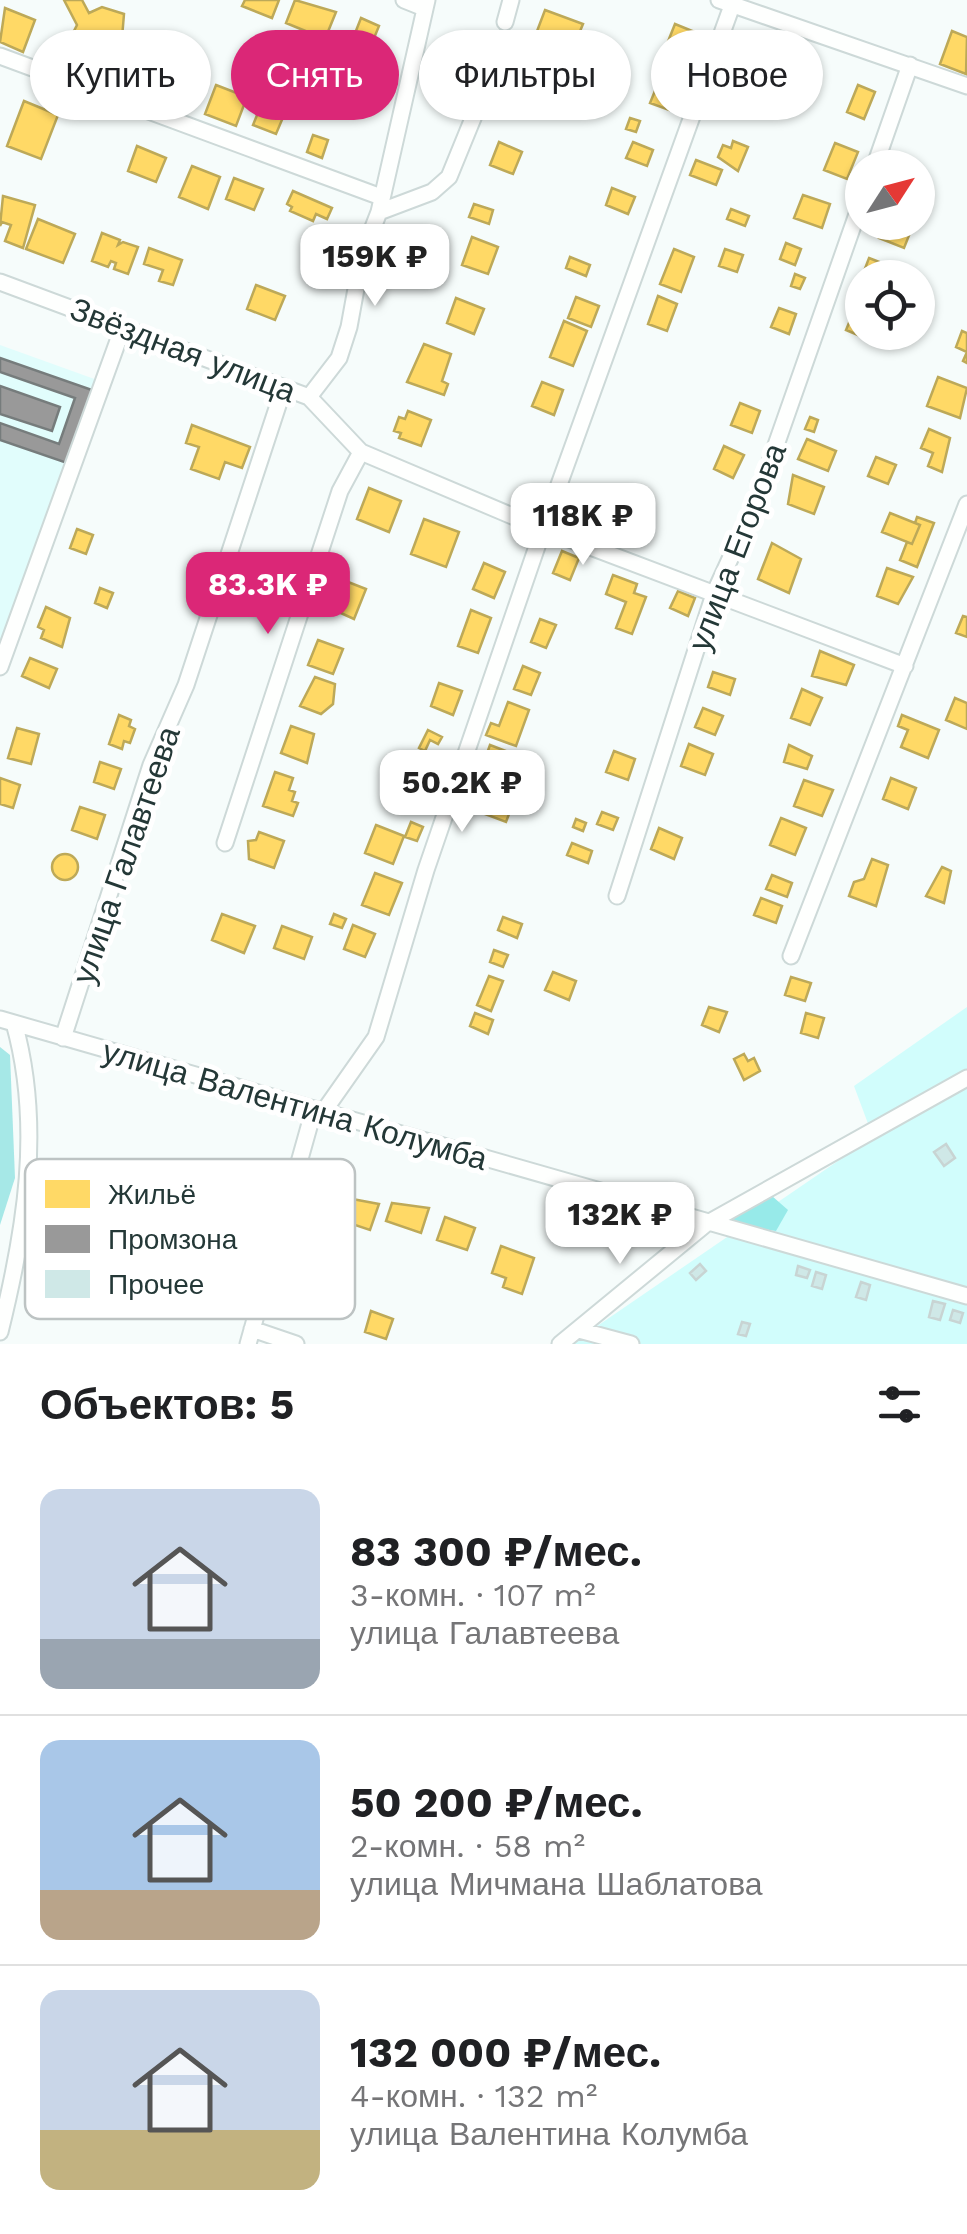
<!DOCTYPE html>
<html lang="ru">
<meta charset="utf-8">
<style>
:root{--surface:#fff;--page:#f2f2f2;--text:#202124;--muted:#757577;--line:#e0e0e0;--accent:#db2777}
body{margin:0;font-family:"Work Sans",sans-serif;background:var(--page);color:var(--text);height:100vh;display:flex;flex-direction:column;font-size:38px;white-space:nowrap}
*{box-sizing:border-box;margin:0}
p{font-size:32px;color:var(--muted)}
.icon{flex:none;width:55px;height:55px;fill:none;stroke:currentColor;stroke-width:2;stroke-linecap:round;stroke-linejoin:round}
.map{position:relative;height:1344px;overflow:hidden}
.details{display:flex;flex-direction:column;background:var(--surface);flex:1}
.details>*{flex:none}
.guide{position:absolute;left:30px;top:30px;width:908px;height:90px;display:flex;gap:20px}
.needle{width:65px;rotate:54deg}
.tools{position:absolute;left:845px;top:150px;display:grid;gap:20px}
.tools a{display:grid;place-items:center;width:90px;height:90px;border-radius:50%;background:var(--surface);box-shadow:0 2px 8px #0004;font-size:50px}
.price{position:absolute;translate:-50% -85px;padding:0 22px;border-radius:20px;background:#fff;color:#222;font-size:32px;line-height:65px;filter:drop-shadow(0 2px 5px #0008)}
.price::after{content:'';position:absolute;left:50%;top:60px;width:30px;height:22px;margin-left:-15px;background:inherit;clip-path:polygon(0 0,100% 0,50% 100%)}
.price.active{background:var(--accent);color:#fff}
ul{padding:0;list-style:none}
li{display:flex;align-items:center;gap:30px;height:250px;padding:0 40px}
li+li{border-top:2px solid var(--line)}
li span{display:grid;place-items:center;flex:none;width:280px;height:200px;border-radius:20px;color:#555}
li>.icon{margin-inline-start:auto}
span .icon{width:120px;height:120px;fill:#fffc;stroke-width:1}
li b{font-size:42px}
h2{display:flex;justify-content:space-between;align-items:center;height:120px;padding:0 40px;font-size:42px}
.pill{padding:0 35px;border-radius:45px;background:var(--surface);box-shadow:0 2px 8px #0004;font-size:35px;line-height:90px}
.pill.active{background:var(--accent);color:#fff}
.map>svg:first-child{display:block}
</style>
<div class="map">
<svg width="967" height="1344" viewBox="0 0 967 1344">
<rect width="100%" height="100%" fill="#f6fcfb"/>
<!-- built -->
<path fill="#e1fdfc" d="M0 345 100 381 0 652Z"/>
<!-- green -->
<path fill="#d1fdfc" d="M967 1007V1344H571L873 1137 854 1086Z"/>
<!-- forest -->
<path fill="#a6e8e7" d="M0 1047 10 1055 15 1178 0 1225Z"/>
<!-- water -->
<path fill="#97eae9" d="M772 1196 788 1210 776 1231 733 1224V1215Z"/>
<!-- homes -->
<path fill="#ffd966" stroke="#bda958" stroke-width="2.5" d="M64 0H82L89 13 102 7 124 14 122 38 117 36 111 53 84 45 74 31 77 25Z
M245 0H279L272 18 242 6Z
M295 0 336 12 325 39 286 23Z
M5 8 35 20 23 52 0 42Z
M545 10 583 24 576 41 564 36 557 56 531 47Z
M361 18 379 26 370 48 352 41Z
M675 24 702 35 689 70 661 59Z
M952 31 967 37 966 74 940 64Z
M174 35 185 39 181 51 170 46Z
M747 47 773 57 762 84 736 74Z
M163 68 193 80 183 106 153 94Z
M525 75 556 84 549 108 518 99Z
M661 76 679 83 669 110 650 103Z
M216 85 247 97 236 126 205 114Z
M858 85 875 92 864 119 847 112Z
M264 98 287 108 276 134 253 125Z
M24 101 58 115 41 159 7 146Z
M630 118 640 121 636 132 626 129Z
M313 135 328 140 322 158 307 152Z
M733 141 748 147 738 171 718 157 723 145 731 148Z
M499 142 522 152 513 174 490 165Z
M633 142 653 150 647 166 626 158Z
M835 143 858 152 847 179 824 170Z
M137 146 166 158 156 182 128 171Z
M696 160 722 170 716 185 690 175Z
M192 166 220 177 208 209 179 197Z
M234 178 263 189 254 210 226 199Z
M612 188 635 197 628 214 606 205Z
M293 191 332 208 327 219 316 214 313 221 290 211 292 207 287 204Z
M803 195 830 204 822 228 794 218Z
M3 196 35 205 23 248 5 241 11 225 2 222 0 226Z
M474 204 493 210 489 224 469 217Z
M731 209 749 216 745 226 727 219Z
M38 219 75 234 63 263 26 249Z
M885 222 914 223 904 248 879 238Z
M102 233 120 240 118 245 123 242 138 247 128 274 114 269 116 263 111 261 108 267 92 261Z
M472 237 498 247 488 274 462 265Z
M786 243 801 249 795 265 780 259Z
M149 248 182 260 173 285 159 281 163 270 144 264Z
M674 249 694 257 681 292 660 284Z
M725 249 743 255 737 272 719 266Z
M570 257 590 265 586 276 566 268Z
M869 258 887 265 883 278 861 279Z
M795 274 805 278 800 289 791 286Z
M256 285 285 296 275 320 247 309Z
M658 296 677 304 667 331 648 324Z
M576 297 599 306 591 327 568 318Z
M456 298 484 309 474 334 447 323Z
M856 306 862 309 865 338 846 330Z
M779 308 796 314 789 334 771 327Z
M564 321 587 331 573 366 550 357Z
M962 331 967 333V363L963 361 967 352 956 347Z
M424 344 451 354 442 381 448 384 444 395 407 382Z
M938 377 967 388 960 418 927 406Z
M542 382 563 390 554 415 532 406Z
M740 403 760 411 752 433 731 425Z
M408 411 431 420 421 446 399 438 401 433 394 431 399 417 405 419Z
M810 417 818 420 814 432 805 429Z
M192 425 250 447 242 468 225 462 219 479 191 469 199 447 186 443Z
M929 429 950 438 942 472 928 466 933 453 921 448Z
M807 439 836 451 828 471 798 459Z
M724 446 744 455 733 478 714 469Z
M876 457 896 465 888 484 868 476Z
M793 475 824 487 814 514 788 504Z
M369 488 401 501 389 532 357 519Z
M890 513 920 525 912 544 882 532Z
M917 517 934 523 917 567 900 560 907 542 912 544 920 525 915 523Z
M424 519 459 532 446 567 411 554Z
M77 529 93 535 86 554 70 548Z
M772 543 801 559 789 593 758 579Z
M562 551 579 558 570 580 553 573Z
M484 563 505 572 494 598 473 589Z
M887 568 913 577 898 604 877 596Z
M613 575 637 584 634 593 646 597 632 634 616 628 626 602 606 594Z
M343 580 366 589 354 619 332 609Z
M100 588 113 593 107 608 95 603Z
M678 591 695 598 688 616 670 608Z
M46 607 70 618 62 647 41 638 44 630 38 627Z
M471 610 491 618 478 653 458 646Z
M963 616 967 617V637L956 633Z
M540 619 556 625 546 648 531 642Z
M318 640 343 649 333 674 308 665Z
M820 651 854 665 846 685 812 676Z
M30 658 57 669 49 688 22 676Z
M523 666 540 673 531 695 514 689Z
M713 672 735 679 730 695 708 687Z
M315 677 335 684 333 704 321 714 300 706Z
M439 683 462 691 453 715 431 706Z
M802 689 822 698 810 725 791 718Z
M955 698 967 703V729L946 720Z
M508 702 529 710 516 746 486 735 491 723 499 726Z
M703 708 723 716 715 735 695 727Z
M119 715 131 720 129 726 135 729 130 743 124 741 122 749 109 744Z
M902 715 939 730 928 758 901 747 908 730 898 726Z
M291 726 314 734 307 763 281 753Z
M17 728 39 734 31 764 8 758Z
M428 730 442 737 438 744 430 740 425 751 419 748Z
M689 744 713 754 705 775 681 766Z
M490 745 529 760 523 777 507 772 505 779 481 770Z
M789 745 812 756 807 769 784 762Z
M614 751 635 759 628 780 606 772Z
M100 762 121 769 114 789 94 782Z
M275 772 293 778 289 790 295 792 292 801 298 803 293 816 263 806Z
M406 774 426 781 420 797 390 787 393 777 404 781Z
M0 778 20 785 13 808 0 804Z
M891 778 916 788 908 809 883 799Z
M804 780 833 790 822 816 794 806Z
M478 784 515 798 506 822 469 808Z
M80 807 105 815 97 839 72 830Z
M602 812 618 818 613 830 597 824Z
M781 818 806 828 795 855 770 845Z
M576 819 586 823 583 831 573 827Z
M411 822 423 827 417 841 405 837Z
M376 825 404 836 393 864 365 853Z
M659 828 682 838 674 859 651 849Z
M259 832 284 841 274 868 249 859 248 841 256 840Z
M572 843 592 851 588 863 567 855Z
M52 867a13 13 0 1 1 26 0a13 13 0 1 1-26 0Z
M872 859 888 865 876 906 849 896 854 882 864 879Z
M942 867 951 871 944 903 926 896Z
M375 873 402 883 389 915 362 905Z
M772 875 792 883 787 897 766 889Z
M761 898 782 906 776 923 754 915Z
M222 914 255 926 244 953 212 940Z
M334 914 346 919 342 928 330 924Z
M503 917 522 924 517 938 498 930Z
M353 925 375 934 365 957 344 949Z
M282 926 312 937 304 959 274 948Z
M494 950 508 955 503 967 490 962Z
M553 972 576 981 569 1000 545 990Z
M489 976 503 981 491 1011 477 1005Z
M791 977 811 983 805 1001 785 995Z
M709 1007 727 1012 719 1032 702 1025Z
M475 1013 493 1020 488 1034 470 1026Z
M806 1013 824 1018 818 1038 801 1033Z
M744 1054 748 1061 754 1058 760 1071 744 1080 734 1059Z
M347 1198 379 1204 370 1230 340 1220Z
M392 1203 429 1208 421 1233 386 1221Z
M445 1217 475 1228 467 1250 437 1240Z
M501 1246 534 1258 522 1294 503 1287 506 1278 492 1273Z
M371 1311 393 1319 386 1339 365 1332Z"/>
<!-- industry -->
<path fill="#999" stroke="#767c7c" stroke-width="2.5" d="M0 358 92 390 67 463 0 440V423L59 444 75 398 0 372Z
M0 386 60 407 52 431 0 414Z"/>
<!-- building -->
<path fill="#cfe8e7" stroke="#c8d4d3" stroke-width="2.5" d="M946 1144 955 1158 944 1166 934 1152Z
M700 1264 706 1271 696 1280 690 1273Z
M798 1266 810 1270 807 1278 796 1275Z
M816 1272 826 1275 822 1289 812 1286Z
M861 1282 870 1285 866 1300 856 1297Z
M933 1301 945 1304 940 1320 929 1317Z
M953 1310 963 1313 960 1323 950 1320Z
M742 1322 750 1324 746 1336 738 1334Z"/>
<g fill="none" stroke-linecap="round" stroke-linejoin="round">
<!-- minor casing -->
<g stroke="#cdd9d8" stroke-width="19">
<path id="minor" d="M404 0 424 8
M719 0 967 86
M505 22 511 0
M0 56 381 197
M874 168 910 65
M379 212 432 192 449 177 496 62
M0 282 309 397 361 452 543 529 905 666
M309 397 339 358 349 327 362 256 379 212 427 0
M0 667 123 327
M225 843 340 491 361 452
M617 896 714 594 756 502 862 200
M791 956 967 504
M0 1019 967 1296
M63 1038 151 765 186 685 284 387
M324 1111 376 1037 426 870 543 529 734 0
M252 1329 296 1344
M579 1330 631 1344
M0 1332C25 1231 43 1126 14 1023
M248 1344 314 1109
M560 1344 706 1224 967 1078"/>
</g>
<!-- minor -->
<use href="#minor" stroke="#fefffe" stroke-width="15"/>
</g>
<g text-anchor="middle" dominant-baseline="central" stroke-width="10" stroke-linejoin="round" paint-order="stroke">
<!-- street labels -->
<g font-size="32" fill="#243837" stroke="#fff">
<text transform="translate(183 350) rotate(21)">Звёздная улица</text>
<text transform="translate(737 547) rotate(-69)">улица Егорова</text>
<text transform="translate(126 855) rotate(-71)">улица Галавтеева</text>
<text transform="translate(295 1105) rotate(16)">улица Валентина Колумба</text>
</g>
</g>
<!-- legend -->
<rect x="25" y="1159" width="330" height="160" rx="15" fill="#fff" stroke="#bdc3c3" stroke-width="2.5"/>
<rect x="45" y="1180" width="45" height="28" fill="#ffd966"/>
<rect x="45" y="1225" width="45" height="28" fill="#999"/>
<rect x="45" y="1270" width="45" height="28" fill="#cfe8e7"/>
<g font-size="28" fill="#243837">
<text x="108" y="1204">Жильё</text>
<text x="108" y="1249">Промзона</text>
<text x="108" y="1294">Прочее</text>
</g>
</svg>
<div class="tools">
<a><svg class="needle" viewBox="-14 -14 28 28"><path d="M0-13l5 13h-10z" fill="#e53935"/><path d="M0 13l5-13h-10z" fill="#757577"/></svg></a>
<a><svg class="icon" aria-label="locate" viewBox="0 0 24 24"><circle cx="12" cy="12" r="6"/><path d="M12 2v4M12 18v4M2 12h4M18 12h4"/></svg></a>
</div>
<b class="price" style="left:375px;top:309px">159K ₽</b>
<b class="price" style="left:583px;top:568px">118K ₽</b>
<b class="price active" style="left:268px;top:637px">83.3K ₽</b>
<b class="price" style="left:462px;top:835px">50.2K ₽</b>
<b class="price" style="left:620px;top:1267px">132K ₽</b>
<div class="guide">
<a class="pill">Купить</a>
<a class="pill active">Снять</a>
<a class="pill">Фильтры</a>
<a class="pill">Новое</a>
</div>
</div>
<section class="details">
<h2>Объектов: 5<svg class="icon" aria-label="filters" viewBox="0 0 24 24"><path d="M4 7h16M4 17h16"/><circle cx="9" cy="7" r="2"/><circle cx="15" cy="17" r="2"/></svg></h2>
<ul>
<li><span style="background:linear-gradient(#c9d6e8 75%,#9aa5b1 0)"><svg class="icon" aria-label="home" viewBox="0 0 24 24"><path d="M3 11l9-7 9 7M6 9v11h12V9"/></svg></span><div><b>83 300 ₽/мес.</b><p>3-комн. · 107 m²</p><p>улица Галавтеева</p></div></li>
<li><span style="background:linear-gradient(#a9c7e8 75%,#b9a48a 0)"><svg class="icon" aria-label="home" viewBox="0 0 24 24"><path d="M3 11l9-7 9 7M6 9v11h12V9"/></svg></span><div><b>50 200 ₽/мес.</b><p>2-комн. · 58 m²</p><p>улица Мичмана Шаблатова</p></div></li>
<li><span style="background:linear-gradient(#c9d6e8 70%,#c2b280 0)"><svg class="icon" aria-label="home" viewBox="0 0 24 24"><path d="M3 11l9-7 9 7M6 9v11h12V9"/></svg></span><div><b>132 000 ₽/мес.</b><p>4-комн. · 132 m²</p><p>улица Валентина Колумба</p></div></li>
</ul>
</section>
